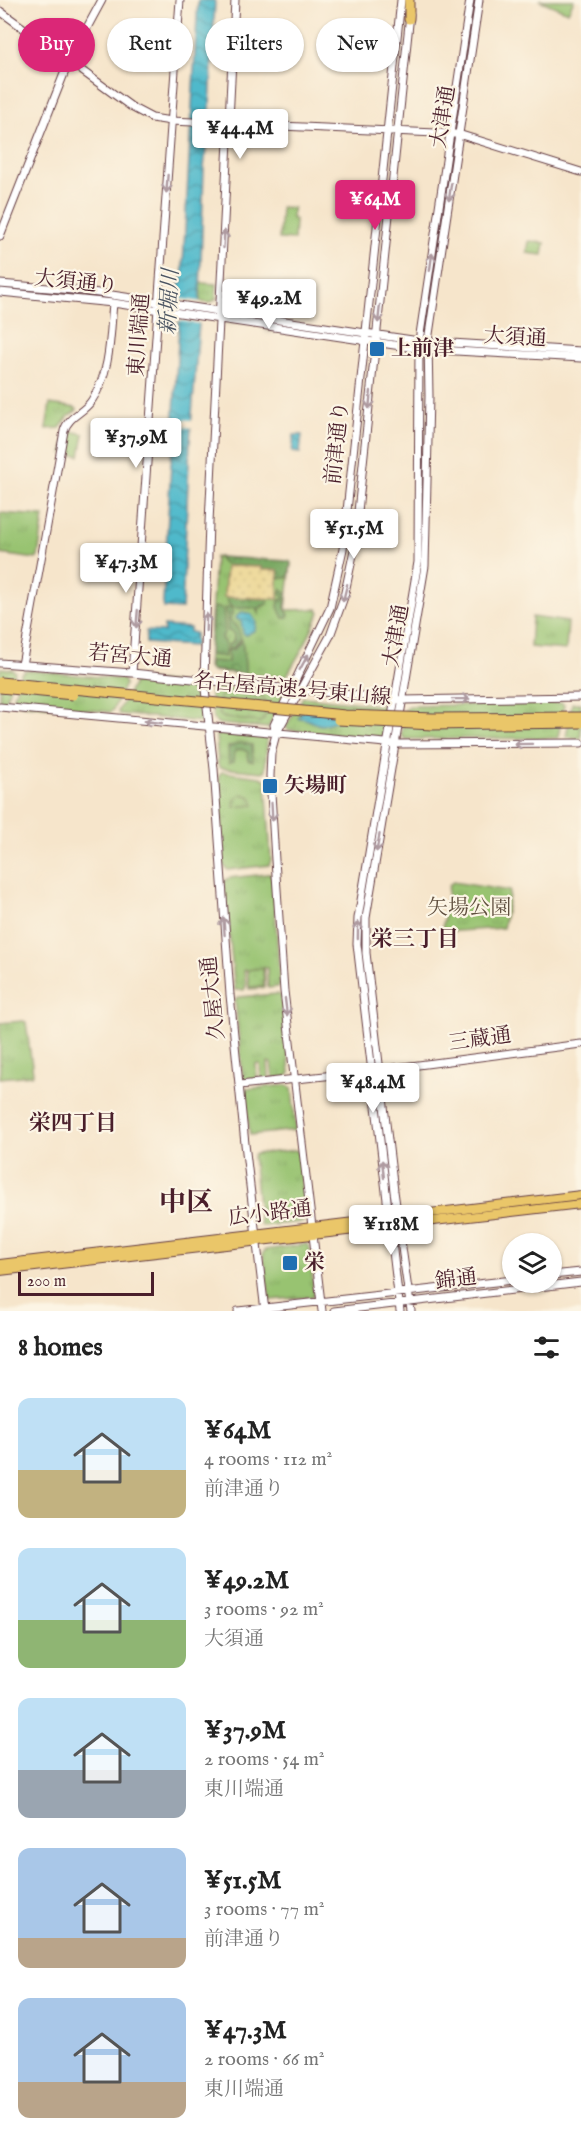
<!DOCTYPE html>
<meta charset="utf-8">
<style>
:root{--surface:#fff;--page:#f6f6f6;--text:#222;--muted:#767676;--accent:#db2777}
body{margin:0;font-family:"IM FELL English","Noto Serif JP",serif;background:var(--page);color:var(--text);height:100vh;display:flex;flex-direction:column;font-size:22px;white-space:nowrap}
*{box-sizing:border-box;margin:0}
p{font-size:20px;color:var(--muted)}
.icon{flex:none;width:33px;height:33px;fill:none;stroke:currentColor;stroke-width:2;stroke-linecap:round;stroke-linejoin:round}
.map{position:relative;height:1311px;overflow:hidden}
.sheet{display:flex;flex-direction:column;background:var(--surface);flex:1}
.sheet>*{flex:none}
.banner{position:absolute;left:18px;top:18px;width:546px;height:54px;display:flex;gap:12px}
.tools{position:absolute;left:502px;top:1233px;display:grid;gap:12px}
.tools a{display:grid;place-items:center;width:60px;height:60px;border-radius:50%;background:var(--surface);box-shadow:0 2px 4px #0004;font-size:30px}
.scale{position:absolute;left:18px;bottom:15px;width:136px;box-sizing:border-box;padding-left:6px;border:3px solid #4a1f2b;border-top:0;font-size:16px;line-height:21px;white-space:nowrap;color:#4a1f2b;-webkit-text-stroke:4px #fcf5e5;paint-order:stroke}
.price{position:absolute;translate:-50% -51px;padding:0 14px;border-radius:6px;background:#fff;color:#222;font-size:20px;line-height:39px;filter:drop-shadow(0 2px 3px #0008)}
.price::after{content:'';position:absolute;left:50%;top:36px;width:18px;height:14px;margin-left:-9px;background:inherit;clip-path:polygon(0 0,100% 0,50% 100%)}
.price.active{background:var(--accent);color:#fff}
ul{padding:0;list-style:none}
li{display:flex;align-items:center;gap:18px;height:150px;padding:0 18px}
li span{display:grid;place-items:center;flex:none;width:168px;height:120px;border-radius:12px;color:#555}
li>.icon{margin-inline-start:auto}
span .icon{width:72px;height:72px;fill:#fffc;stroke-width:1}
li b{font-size:26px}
h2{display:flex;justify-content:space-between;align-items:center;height:72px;padding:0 18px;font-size:26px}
.pill{padding:0 21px;border-radius:27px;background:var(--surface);box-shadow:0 2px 4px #0004;font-size:21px;line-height:54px}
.pill.active{background:var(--accent);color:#fff}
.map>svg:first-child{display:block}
</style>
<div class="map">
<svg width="581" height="1311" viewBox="0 0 581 1311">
<defs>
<pattern id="grass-tufts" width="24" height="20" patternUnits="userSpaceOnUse" patternTransform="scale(1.5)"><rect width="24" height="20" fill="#98c371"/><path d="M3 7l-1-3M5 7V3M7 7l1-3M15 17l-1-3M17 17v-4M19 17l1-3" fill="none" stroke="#84a762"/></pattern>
<pattern id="forest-crowns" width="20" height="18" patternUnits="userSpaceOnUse" patternTransform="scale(1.5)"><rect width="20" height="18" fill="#7aa963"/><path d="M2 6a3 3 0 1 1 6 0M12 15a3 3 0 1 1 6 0" fill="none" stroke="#668952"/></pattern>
<pattern id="sand-dots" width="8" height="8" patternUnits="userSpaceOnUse" patternTransform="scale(1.5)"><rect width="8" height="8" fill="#eeda9e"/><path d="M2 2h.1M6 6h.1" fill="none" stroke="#cebb88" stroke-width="1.8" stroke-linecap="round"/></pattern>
<pattern id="garden-dots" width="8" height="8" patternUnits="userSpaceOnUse" patternTransform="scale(1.5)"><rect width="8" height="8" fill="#98c371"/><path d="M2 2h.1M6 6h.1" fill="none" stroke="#84a762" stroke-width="1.8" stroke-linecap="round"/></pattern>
<pattern id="water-waves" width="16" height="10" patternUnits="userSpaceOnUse" patternTransform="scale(1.5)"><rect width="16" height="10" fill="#4fb9cb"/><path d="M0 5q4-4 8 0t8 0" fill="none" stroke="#4496a5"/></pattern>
</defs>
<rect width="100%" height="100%" fill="#fcf5e5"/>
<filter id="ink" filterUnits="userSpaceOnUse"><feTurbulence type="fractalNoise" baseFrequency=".0167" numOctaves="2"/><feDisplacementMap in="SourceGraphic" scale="12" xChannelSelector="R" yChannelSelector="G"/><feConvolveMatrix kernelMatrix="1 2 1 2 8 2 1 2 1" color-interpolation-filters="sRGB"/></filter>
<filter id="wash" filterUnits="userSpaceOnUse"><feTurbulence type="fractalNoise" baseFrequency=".008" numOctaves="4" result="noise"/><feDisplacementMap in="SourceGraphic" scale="24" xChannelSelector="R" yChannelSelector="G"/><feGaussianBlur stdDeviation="1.35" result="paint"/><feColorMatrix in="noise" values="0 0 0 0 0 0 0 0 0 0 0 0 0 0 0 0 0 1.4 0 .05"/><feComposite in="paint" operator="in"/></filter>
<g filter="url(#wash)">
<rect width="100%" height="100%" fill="#f6e5cb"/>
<!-- grass -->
<path fill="url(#grass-tufts)" stroke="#71714e" stroke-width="1.5" d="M539 0H574L568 12Z
M281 207 293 208 292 218 295 219 294 240 279 239Z
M529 241 545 243 543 255 527 253Z
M200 283 217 284 216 299 210 303 200 302Z
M50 404 76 408 77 410 68 417 60 428 46 429Z
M67 430 84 434 80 456 63 453Z
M0 513 44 516 38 557 36 559 0 554Z
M215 557 291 563 286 609 288 610 318 609 320 612 304 646 286 677 211 671 208 668Z
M532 617 568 622 566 650 530 647Z
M0 668 12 669 15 672 5 703 0 702Z
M26 670 119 679 123 680 125 684 113 710 110 712 15 703 13 699 21 673Z
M136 679 200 685 204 720 203 722 119 714 118 711Z
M212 687 283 694 284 697 268 728 219 724 213 719 210 691Z
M303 697 388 706 390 708 385 736 369 738 288 730 286 727Z
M562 703 564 705 558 738 405 739 401 735 405 708 408 706Z
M572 703H581V738L566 737Z
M219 734 265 738 267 741 265 771 262 772 220 768 218 765 216 735Z
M222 772 261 777 266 780 271 860 269 865 228 870 224 866 219 775Z
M267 874H270L273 879 280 984 277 987 268 988 267 968H264L265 988 249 989 247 970H244L246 986 244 990H235L224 883 225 880 229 878Z
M453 882 510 891 503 928 443 932 442 930 449 885Z
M278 994 281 996 282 1000 290 1073 286 1077 273 1078 271 1063 268 1062 269 1078 261 1079 260 1064H256L257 1079 246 1080 243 1077 235 1000 238 997Z
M23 1021 26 1022 33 1073 32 1075 0 1078V1023Z
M287 1085 292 1088 296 1130 250 1135 245 1095 246 1089Z
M295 1150 299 1152 306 1219 303 1222 262 1226 260 1224 253 1156 255 1154Z
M307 1244 310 1249 314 1295 310 1297 270 1300 263 1254 265 1250Z"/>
<!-- forest -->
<path fill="url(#forest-crowns)" stroke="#626447" stroke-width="1.5" d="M218 557 289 561 291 563 289 576 286 578H278L261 570V567L226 566Z
M282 589 287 593 285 608 289 615 287 618H283L278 607 279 600H283V595L280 594Z
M227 597 269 598 268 604 262 606 259 609V616L256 608C244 607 227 613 227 597Z
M213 607 223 609 225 631 221 638 225 644V657L209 655Z
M229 607 233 610 230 620 238 629 241 638 233 648 228 649V645L233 642 234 637 233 633 228 631 226 608Z
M242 640C243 652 246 662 245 674L210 670 209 668V661L228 662V650H233Z
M240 743 252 745 253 761H249L248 752 241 749 234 752 233 762 229 763 228 747Z"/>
<!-- sand -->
<path fill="url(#sand-dots)" stroke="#9c7c64" stroke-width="1.5" d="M226 566 261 567V570H278V599L224 597Z"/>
<!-- garden -->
<path fill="url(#garden-dots)" stroke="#71714e" stroke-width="1.5" d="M227 692 263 697 267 703 264 719 260 722 224 718 219 714 220 697Z
M242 794 251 797 254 805 234 807 235 799Z
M263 968 264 986 249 987 247 970Z"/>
<!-- water -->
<path fill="url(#water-waves)" stroke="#4c6c7b" stroke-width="1.5" d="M198 0H215L210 108 204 168 199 324 190 441 182 609 164 608 163 603 181 290 179 289V283H182Z
M294 435H302L300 453 292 452Z
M242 612 251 614 256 622 255 630 246 635 243 633 241 621 235 618Z
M164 626 190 628V632L195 633V646L146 643V631L164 632Z
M321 704 335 710 350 713 364 708 370 711 322 725C311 724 311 718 298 718L303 709H312Z"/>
<!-- pier -->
<path fill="#f6e5cb" d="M177 298 202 302V324L175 320Z
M172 419 194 420V428L171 426Z"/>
</g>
<g filter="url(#ink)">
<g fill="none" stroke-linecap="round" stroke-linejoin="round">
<!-- minor casing -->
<g stroke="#643d43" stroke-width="9">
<path id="minor" d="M235 0 209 522 204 680 214 769 230 995 245 1144 265 1311
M0 11 133 108 152 118 171 121 458 134 581 172
M0 236 69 61 102 0
M0 284 85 291 419 341 581 351
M0 292 113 303 421 349 581 358
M0 663 132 673 403 700 581 697
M22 665 64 431C68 416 84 413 92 400 111 372 110 335 113 303
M132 673 180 0
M0 707 396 744 581 743
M276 734 274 725 330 608 343 549 401 0
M240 1085 372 1071 581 1044
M552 1275 581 1272
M238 1311 513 1280
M322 1311 284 991 275 860 270 776 271 753 276 734 330 636 344 597 354 550 410 14
M334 1311 581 1282
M400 1311 357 944 358 918 418 562 419 341 470 0
M411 1311 394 1191 366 953V918L425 566 429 396 428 341 479 0"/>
</g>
<!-- major casing -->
<g stroke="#643d43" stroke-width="10">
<path id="major" d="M0 1264 581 1195
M0 1271 581 1204"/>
</g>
<!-- highway casing -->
<g stroke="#643d43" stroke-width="11">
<path id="highway" d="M409 0V19"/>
</g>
<!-- minor -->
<use href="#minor" stroke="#fff" stroke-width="7"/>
<!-- major -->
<use href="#major" stroke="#eac669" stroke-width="8"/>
<!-- highway -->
<use href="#highway" stroke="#eac669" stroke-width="9"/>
<!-- highway-bridge casing -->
<g stroke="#643d43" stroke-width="11" stroke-linecap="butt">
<path id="highway-bridge" d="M0 682 345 715 433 718 581 717
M0 688 73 695
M338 720 432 725 581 723"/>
</g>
<!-- highway-bridge -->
<use href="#highway-bridge" stroke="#eac669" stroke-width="9"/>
</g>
<!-- one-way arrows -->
<defs><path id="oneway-shaft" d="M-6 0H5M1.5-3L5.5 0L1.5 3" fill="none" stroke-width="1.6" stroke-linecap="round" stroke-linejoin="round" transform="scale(1.5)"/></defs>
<g stroke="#ae9aa0">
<use href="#oneway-shaft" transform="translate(167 184) rotate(94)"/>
<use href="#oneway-shaft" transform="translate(450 192) rotate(98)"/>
<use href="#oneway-shaft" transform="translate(224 239) rotate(-87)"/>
<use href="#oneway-shaft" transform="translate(431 262) rotate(-82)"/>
<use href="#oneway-shaft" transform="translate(379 314) rotate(96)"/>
<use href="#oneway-shaft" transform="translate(370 400) rotate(96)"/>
<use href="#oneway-shaft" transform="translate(345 593) rotate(104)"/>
<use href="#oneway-shaft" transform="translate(137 619) rotate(95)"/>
<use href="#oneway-shaft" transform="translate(206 622) rotate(-88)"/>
<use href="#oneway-shaft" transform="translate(304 662) rotate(-61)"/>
<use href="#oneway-shaft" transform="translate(461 699) rotate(-1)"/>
<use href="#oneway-shaft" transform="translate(153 722) rotate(-174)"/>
<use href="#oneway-shaft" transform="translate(523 744) rotate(179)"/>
<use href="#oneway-shaft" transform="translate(272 812) rotate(87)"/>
<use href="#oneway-shaft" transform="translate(378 843) rotate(100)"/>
<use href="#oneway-shaft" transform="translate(224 926) rotate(-94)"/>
<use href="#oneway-shaft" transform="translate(358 930) rotate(-89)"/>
<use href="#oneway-shaft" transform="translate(286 1007) rotate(83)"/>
<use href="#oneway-shaft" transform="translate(383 1169) rotate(-96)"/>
</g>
</g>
<!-- markers -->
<g fill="#1f6fb2" stroke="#fcf5e5" stroke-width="2">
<rect x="369" y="341" width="16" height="16" rx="3"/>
<rect x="262" y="778" width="16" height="16" rx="3"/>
<rect x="282" y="1255" width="16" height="16" rx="3"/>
</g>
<g text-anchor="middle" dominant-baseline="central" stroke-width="4.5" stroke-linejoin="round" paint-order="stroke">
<!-- street labels -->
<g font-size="21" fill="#4a1f2b" stroke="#fcf5e5">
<text transform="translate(444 117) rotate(-81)">大津通</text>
<text transform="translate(76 283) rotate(6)">大須通り</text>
<text transform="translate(140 335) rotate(-86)">東川端通</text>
<text transform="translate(515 338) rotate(3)">大須通</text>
<text transform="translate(338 443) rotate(-84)">前津通り</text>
<text transform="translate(397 636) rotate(-80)">大津通</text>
<text transform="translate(130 657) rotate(5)">若宮大通</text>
<text transform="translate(292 690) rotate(5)">名古屋高速2号東山線</text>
<text transform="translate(214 998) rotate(-96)">久屋大通</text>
<text transform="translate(480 1040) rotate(-8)">三蔵通</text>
<text transform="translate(270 1214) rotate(-7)">広小路通</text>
<text transform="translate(456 1280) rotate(-7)">錦通</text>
</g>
<!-- poi labels -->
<g font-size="21" font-weight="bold" fill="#4a1f2b" stroke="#fcf5e5" text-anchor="start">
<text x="391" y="349">上前津</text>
<text x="284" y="786">矢場町</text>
<text x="304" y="1263">栄</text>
</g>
<!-- park labels -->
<g font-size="21" fill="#615040" stroke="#fcf5e5">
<text x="469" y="908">矢場公園</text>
</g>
<!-- water labels -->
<g font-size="22" font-style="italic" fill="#4c5563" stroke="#fcf5e5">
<text transform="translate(170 302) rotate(-87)">新堀川</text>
</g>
<!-- neighbourhood labels -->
<g font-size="22" font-weight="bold" fill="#4a1f2b" stroke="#fcf5e5">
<text x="415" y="940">栄三丁目</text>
<text x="73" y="1124">栄四丁目</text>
</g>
<!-- district labels -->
<g font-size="27" font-weight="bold" fill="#4a1f2b" stroke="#fcf5e5">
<text x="186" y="1204">中区</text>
</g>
</g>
</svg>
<div class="tools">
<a><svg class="icon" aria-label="layers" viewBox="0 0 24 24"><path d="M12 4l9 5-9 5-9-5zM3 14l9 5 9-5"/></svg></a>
</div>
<div class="scale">200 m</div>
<b class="price" style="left:240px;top:160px">¥44.4M</b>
<b class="price active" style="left:375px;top:231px">¥64M</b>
<b class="price" style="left:269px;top:330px">¥49.2M</b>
<b class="price" style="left:136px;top:469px">¥37.9M</b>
<b class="price" style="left:354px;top:560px">¥51.5M</b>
<b class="price" style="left:126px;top:594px">¥47.3M</b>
<b class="price" style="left:373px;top:1114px">¥48.4M</b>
<b class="price" style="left:391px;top:1256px">¥118M</b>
<div class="banner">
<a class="pill active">Buy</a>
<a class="pill">Rent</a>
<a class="pill">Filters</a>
<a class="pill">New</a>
</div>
</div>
<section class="sheet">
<h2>8 homes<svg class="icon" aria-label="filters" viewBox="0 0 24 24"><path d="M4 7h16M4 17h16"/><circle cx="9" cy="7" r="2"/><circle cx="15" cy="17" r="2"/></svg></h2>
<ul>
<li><span style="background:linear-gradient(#bfe0f5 60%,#c2b280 0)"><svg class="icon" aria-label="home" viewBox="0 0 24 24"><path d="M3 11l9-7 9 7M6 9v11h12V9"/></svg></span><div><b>¥64M</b><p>4 rooms · 112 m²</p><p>前津通り</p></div></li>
<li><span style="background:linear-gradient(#bfe0f5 60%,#8fb573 0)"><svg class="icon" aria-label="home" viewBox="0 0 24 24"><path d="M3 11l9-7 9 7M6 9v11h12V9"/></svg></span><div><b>¥49.2M</b><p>3 rooms · 92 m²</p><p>大須通</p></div></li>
<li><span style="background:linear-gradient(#bfe0f5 60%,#9aa5b1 0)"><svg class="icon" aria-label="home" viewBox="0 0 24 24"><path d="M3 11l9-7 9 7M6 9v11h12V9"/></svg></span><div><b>¥37.9M</b><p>2 rooms · 54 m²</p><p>東川端通</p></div></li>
<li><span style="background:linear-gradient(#a9c7e8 75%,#b9a48a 0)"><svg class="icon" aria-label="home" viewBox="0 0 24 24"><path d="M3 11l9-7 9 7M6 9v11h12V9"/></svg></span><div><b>¥51.5M</b><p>3 rooms · 77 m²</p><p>前津通り</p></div></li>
<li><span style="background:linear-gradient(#a9c7e8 70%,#b9a48a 0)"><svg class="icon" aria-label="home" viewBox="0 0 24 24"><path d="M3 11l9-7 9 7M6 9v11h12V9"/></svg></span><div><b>¥47.3M</b><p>2 rooms · 66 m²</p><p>東川端通</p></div></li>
</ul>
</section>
